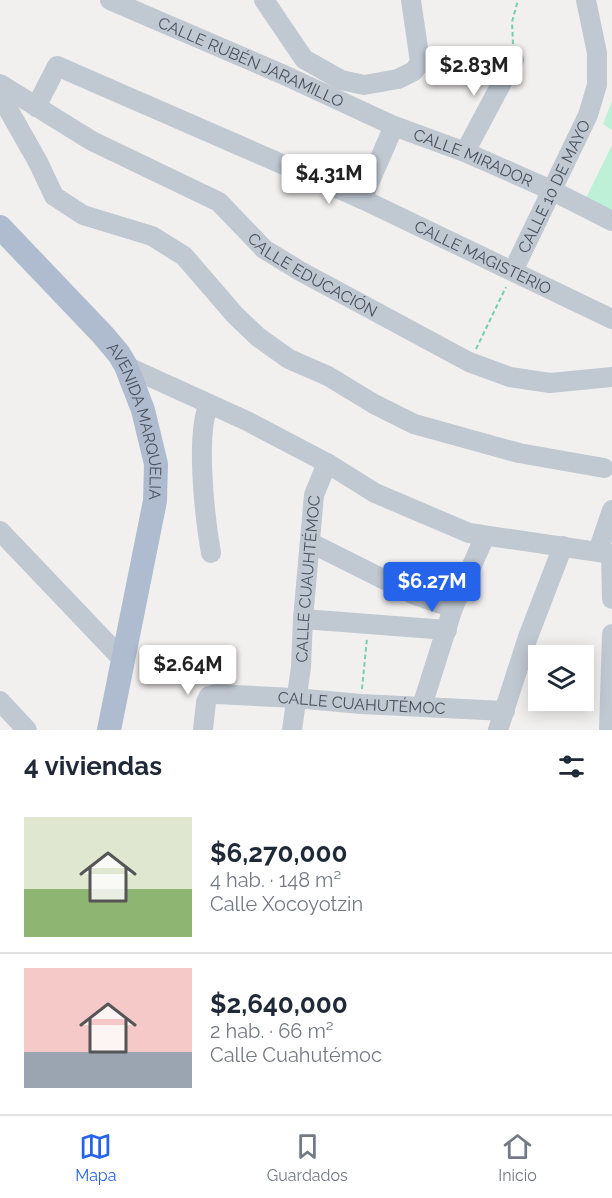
<!DOCTYPE html>
<html lang="es">
<meta charset="utf-8">
<style>
:root{--surface:#fff;--page:#f6f6f7;--text:#1f2937;--muted:#747a83;--line:#e0e1e3;--accent:#2563eb}
body{margin:0;font-family:Raleway,sans-serif;background:var(--page);color:var(--text);height:100vh;display:flex;flex-direction:column;font-size:22px;white-space:nowrap}
*{box-sizing:border-box;margin:0}
p{font-size:20px;color:var(--muted)}
.icon{flex:none;width:33px;height:33px;fill:none;stroke:currentColor;stroke-width:2;stroke-linecap:round;stroke-linejoin:round}
.map{position:relative;height:730px;overflow:hidden}
.details{display:flex;flex-direction:column;background:var(--surface);flex:1}
.details>*{flex:none}
.fabs{position:absolute;left:528px;top:645px;display:grid;gap:12px}
.fabs a{display:grid;place-items:center;width:66px;height:66px;border-radius:0px;background:var(--surface);box-shadow:0 3px 15px #0003;font-size:30px}
.price{position:absolute;translate:-50% -51px;padding:0 14px;border-radius:6px;background:#fff;color:#222;font-size:20px;line-height:39px;filter:drop-shadow(0 2px 3px #0008)}
.price::after{content:'';position:absolute;left:50%;top:36px;width:18px;height:14px;margin-left:-9px;background:inherit;clip-path:polygon(0 0,100% 0,50% 100%)}
.price.active{background:var(--accent);color:#fff}
ul{padding:0;list-style:none}
li{display:flex;align-items:center;gap:18px;height:150px;padding:0 24px}
li+li{border-top:2px solid var(--line)}
li span{display:grid;place-items:center;flex:none;width:168px;height:120px;border-radius:0px;color:#555}
li>.icon{margin-inline-start:auto}
span .icon{width:72px;height:72px;fill:#fffc;stroke-width:1}
li b{font-size:26px}
h2{display:flex;justify-content:space-between;align-items:center;height:72px;padding:0 24px;font-size:26px}
.tab-bar{display:flex;justify-content:space-around;align-items:center;height:84px;border-top:2px solid var(--line);background:var(--surface);font-size:16px;color:var(--muted)}
.tab-bar a{display:grid;justify-items:center;gap:3px}
.tab-bar .active{color:var(--accent)}
.map>svg:first-child{display:block}
</style>
<div class="map">
<svg width="612" height="730" viewBox="0 0 612 730">
<rect width="100%" height="100%" fill="#f2f0ef"/>
<!-- grass -->
<path fill="#bdf0d7" d="M612 101V130L603 124Z
M612 145V221L582 206Z"/>
<g fill="none" stroke-linecap="round" stroke-linejoin="round">
<!-- path -->
<path stroke="#74cfad" stroke-width="2" stroke-dasharray="4.5 3" stroke-linecap="butt" d="M513 44 512 22 518 0
M476 349 506 287
M362 689 367 638"/>
<!-- minor -->
<g stroke="#c0c8d2" stroke-width="20">
<path id="s1" d="M110 0 284 75 394 126 465 152 551 190 612 221"/>
<path d="M264 0 304 59 341 80 364 85 398 79 414 71 420 62 411 0"/>
<path id="s2" d="M0 84 92 141 219 202 264 249 300 271 469 362 510 377 550 383 612 377"/>
<path d="M0 95 38 162 54 196 83 215 152 236 184 256 235 315 258 337 289 359 328 376 374 404 414 424 519 453 604 468"/>
<path id="s3" d="M36 107 57 66 362 199 612 319"/>
<path d="M465 152 514 60"/>
<path d="M362 199 394 126"/>
<path id="s4" d="M513 271 588 115 597 85V53L586 0"/>
<path d="M126 366 247 421 327 463 375 493 469 533 612 554"/>
<path d="M209 404C195 434 205 519 211 553"/>
<path d="M0 531 124 661"/>
<path d="M311 543 415 595 453 608"/>
<path d="M598 551 612 510"/>
<path d="M611 554 612 599"/>
<path d="M303 619 447 630"/>
<path d="M0 701 27 730"/>
<path d="M422 706 453 608 485 536"/>
<path id="s5" d="M203 730 206 702 209 696 216 694 295 698 361 704 505 711"/>
<path id="s6" d="M292 730 301 667 303 619 314 495 327 463"/>
<path d="M498 730 528 637 563 546"/>
<path d="M609 730 612 634"/>
</g>
<!-- major -->
<path stroke="#afbbcf" stroke-width="24" id="s7" d="M0 227 103 335 119 354 126 366 143 410 156 464 155 501 109 730"/>
</g>
<g text-anchor="middle" dominant-baseline="central" stroke-width="4.5" stroke-linejoin="round" paint-order="stroke">
<!-- street labels -->
<g font-size="16" fill="#47505d" stroke="#fff">
<text stroke="none"><textPath href="#s1" startOffset="154">CALLE RUBÉN JARAMILLO</textPath></text>
<text stroke="none"><textPath href="#s1" startOffset="396">CALLE MIRADOR</textPath></text>
<text stroke="none"><textPath href="#s4" startOffset="94">CALLE 10 DE MAYO</textPath></text>
<text stroke="none"><textPath href="#s3" startOffset="513">CALLE MAGISTERIO</textPath></text>
<text stroke="none"><textPath href="#s2" startOffset="369">CALLE EDUCACIÓN</textPath></text>
<text stroke="none"><textPath href="#s7" startOffset="244">AVENIDA MARQUELIA</textPath></text>
<text stroke="none"><textPath href="#s6" startOffset="152">CALLE CUAUHTÉMOC</textPath></text>
<text stroke="none"><textPath href="#s5" startOffset="188">CALLE CUAHUTÉMOC</textPath></text>
</g>
</g>
</svg>
<div class="fabs">
<a><svg class="icon" aria-label="layers" viewBox="0 0 24 24"><path d="M12 4l9 5-9 5-9-5zM3 14l9 5 9-5"/></svg></a>
</div>
<b class="price" style="left:474px;top:97px">$2.83M</b>
<b class="price" style="left:329px;top:205px">$4.31M</b>
<b class="price active" style="left:432px;top:613px">$6.27M</b>
<b class="price" style="left:188px;top:696px">$2.64M</b>
</div>
<section class="details">
<h2>4 viviendas<svg class="icon" aria-label="filters" viewBox="0 0 24 24"><path d="M4 7h16M4 17h16"/><circle cx="9" cy="7" r="2"/><circle cx="15" cy="17" r="2"/></svg></h2>
<ul>
<li><span style="background:linear-gradient(#dfe7d0 60%,#8fb573 0)"><svg class="icon" aria-label="home" viewBox="0 0 24 24"><path d="M3 11l9-7 9 7M6 9v11h12V9"/></svg></span><div><b>$6,270,000</b><p>4 hab. · 148 m²</p><p>Calle Xocoyotzin</p></div></li>
<li><span style="background:linear-gradient(#f6c9c9 70%,#9aa5b1 0)"><svg class="icon" aria-label="home" viewBox="0 0 24 24"><path d="M3 11l9-7 9 7M6 9v11h12V9"/></svg></span><div><b>$2,640,000</b><p>2 hab. · 66 m²</p><p>Calle Cuahutémoc</p></div></li>
</ul>
</section>
<nav class="tab-bar">
<a class="active"><svg class="icon" aria-label="map" viewBox="0 0 24 24"><path d="M3 6l6-2 6 2 6-2v14l-6 2-6-2-6 2zM9 4v14M15 6v14"/></svg>Mapa</a>
<a><svg class="icon" aria-label="saved" viewBox="0 0 24 24"><path d="M7 4h10v16l-5-4-5 4z"/></svg>Guardados</a>
<a><svg class="icon" aria-label="home" viewBox="0 0 24 24"><path d="M3 11l9-7 9 7M6 9v11h12V9"/></svg>Inicio</a>
</nav>
